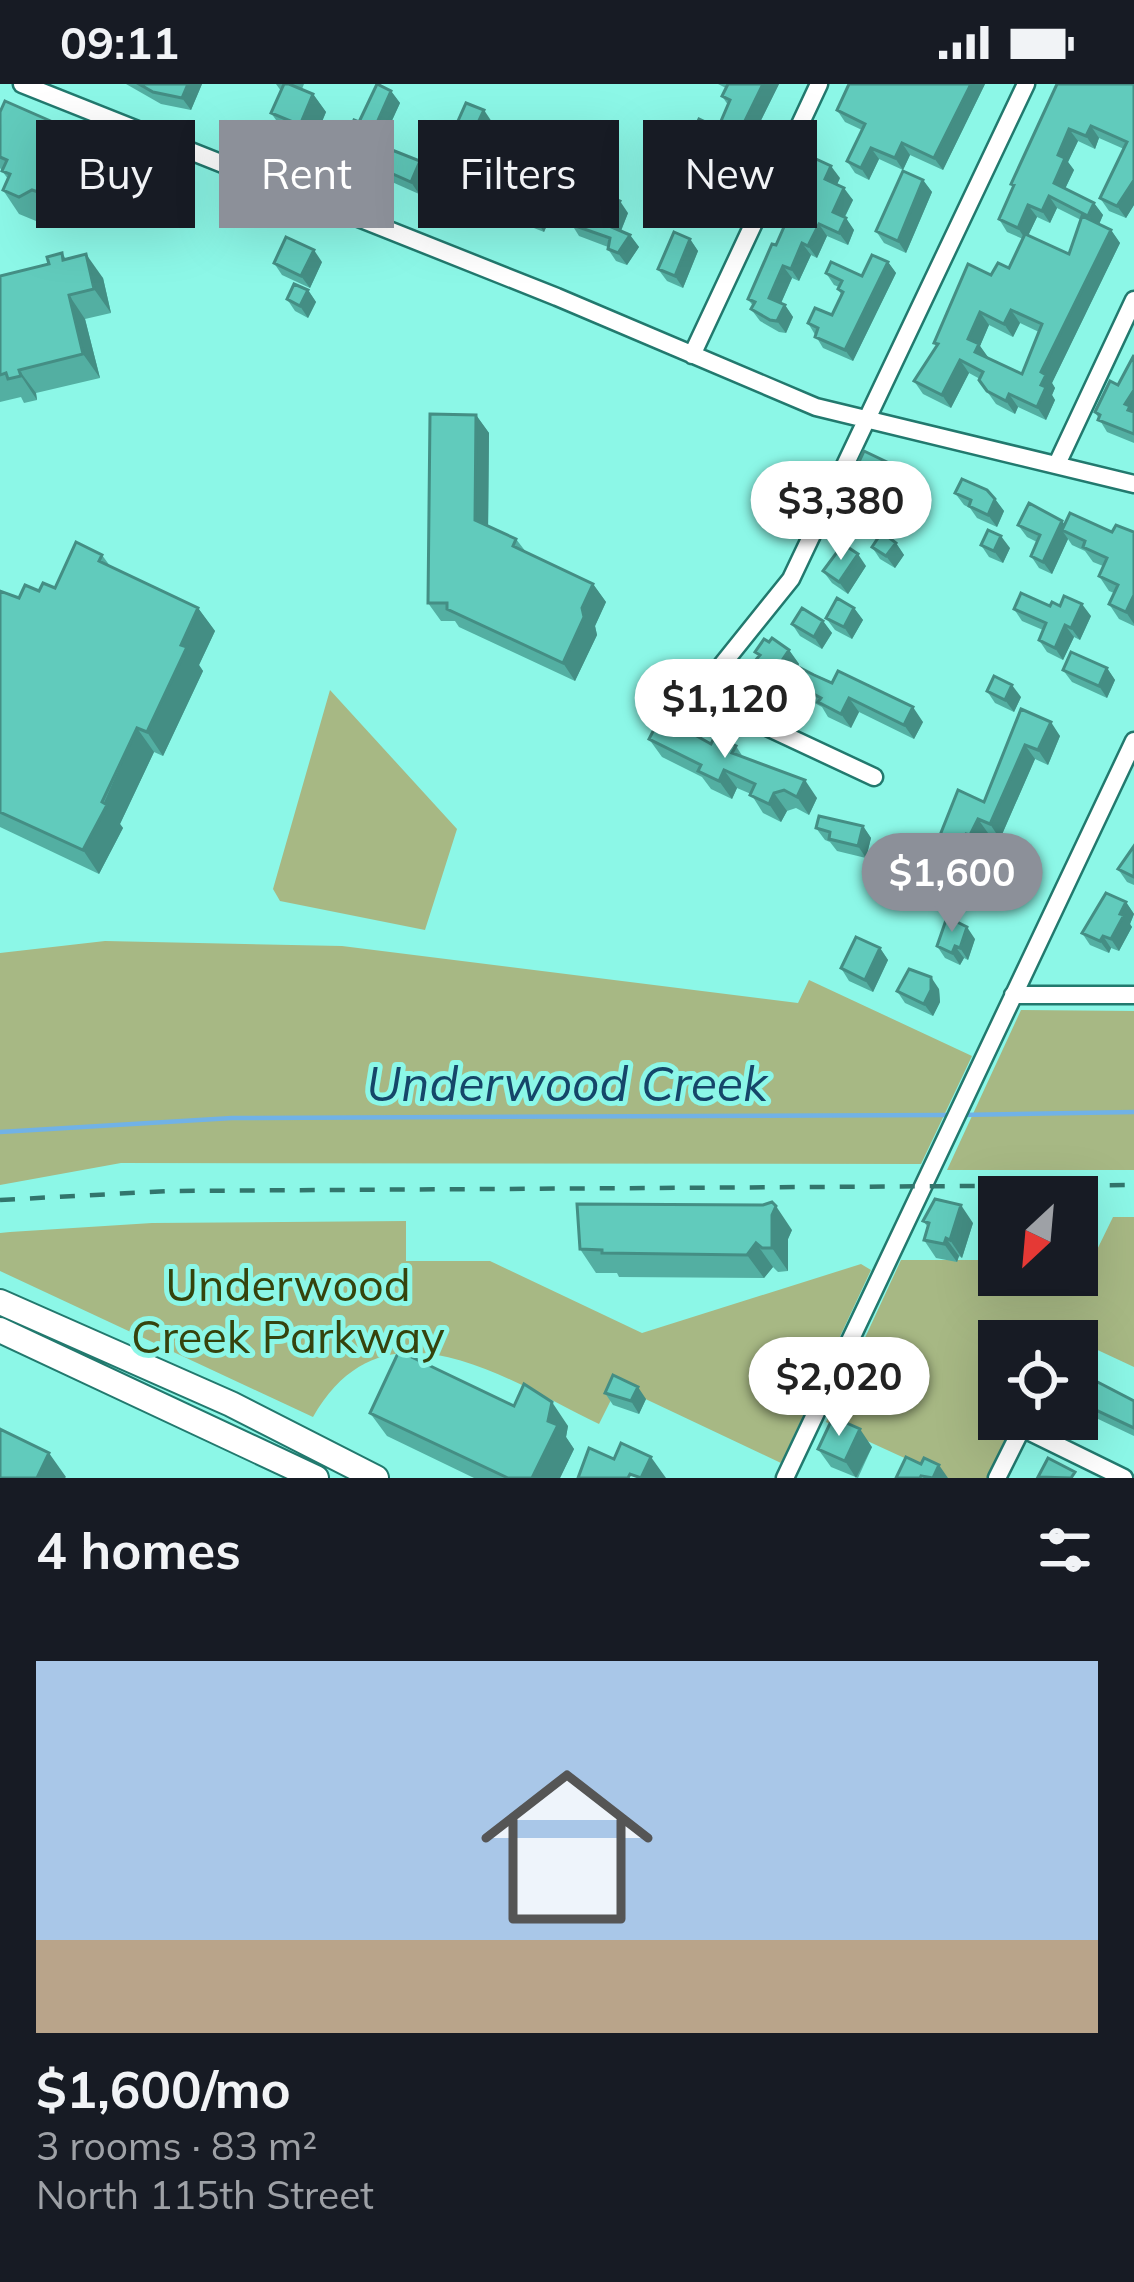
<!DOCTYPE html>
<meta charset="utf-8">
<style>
:root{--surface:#171b24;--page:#20242c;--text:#f1f3f6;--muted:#9ea1a6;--line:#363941;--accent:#8c9099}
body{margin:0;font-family:Mulish,sans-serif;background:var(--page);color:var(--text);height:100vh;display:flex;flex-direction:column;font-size:45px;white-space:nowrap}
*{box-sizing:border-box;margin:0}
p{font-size:39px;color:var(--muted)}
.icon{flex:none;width:66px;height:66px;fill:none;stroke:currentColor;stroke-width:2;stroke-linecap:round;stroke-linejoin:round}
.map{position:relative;height:1394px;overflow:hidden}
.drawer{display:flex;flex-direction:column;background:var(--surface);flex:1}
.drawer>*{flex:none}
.hud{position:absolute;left:36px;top:36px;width:1062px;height:108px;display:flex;gap:24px}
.needle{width:78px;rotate:206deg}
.fabs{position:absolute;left:978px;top:1092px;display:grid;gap:24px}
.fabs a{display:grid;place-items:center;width:120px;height:120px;border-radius:0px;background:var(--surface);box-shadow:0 12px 48px #0002;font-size:60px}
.price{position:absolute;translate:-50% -102px;padding:0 27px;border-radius:42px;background:#fff;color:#222;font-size:39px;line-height:78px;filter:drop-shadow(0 3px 6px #0008)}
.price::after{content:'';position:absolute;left:50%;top:72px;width:36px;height:27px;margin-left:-18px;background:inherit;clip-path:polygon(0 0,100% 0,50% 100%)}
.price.active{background:var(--accent);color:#fff}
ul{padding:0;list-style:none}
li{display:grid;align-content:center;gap:24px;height:636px;padding:0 36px}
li+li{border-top:3px solid var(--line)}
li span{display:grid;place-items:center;height:372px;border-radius:0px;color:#555}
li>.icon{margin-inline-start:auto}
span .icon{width:216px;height:216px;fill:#fffc;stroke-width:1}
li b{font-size:51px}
h2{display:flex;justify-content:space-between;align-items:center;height:144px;padding:0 36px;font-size:51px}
.tag{padding:0 42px;border-radius:0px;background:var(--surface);box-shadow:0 12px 48px #0002;font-size:42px;line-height:108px}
.tag.active{background:var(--accent);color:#fff}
.status{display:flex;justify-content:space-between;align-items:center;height:84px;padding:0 60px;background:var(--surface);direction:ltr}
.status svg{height:33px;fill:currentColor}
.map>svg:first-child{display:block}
</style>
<div class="status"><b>09:11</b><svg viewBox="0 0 49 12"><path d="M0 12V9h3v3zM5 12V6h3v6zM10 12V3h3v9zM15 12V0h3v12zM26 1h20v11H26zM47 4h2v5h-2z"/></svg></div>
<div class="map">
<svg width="1134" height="1394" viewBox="0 0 1134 1394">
<rect width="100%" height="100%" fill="#8cf7e7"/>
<!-- green -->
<path fill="#a7b884" d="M330 606 457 745 425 846 280 817 273 805Z
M105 857 342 862 798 919 809 896 972 972 921 1080 121 1079 0 1101V869Z
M1021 926 1134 927V1086H947Z
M1113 1133H1134V1283L1059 1248 1054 1257H999V1335H1017L989 1394H948L826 1338 901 1176H999V1191H1077V1177L1092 1176Z
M406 1137V1177H490L642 1249 861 1180 871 1186 781 1379 618 1302 599 1340C507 1296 384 1208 313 1333L0 1187V1149L10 1148 152 1139Z"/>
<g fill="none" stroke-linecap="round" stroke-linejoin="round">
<!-- stream -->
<path stroke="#71b2e6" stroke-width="4.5" d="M960 1031 1134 1028
M0 1048 232 1034 948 1031"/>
<!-- street casing -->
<g stroke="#22796e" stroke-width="21">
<path id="street" d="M22 0 557 213 816 323 1134 400
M692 271 819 0
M1057 380 1134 216
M874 693 720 621 708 609 709 597 791 495 1026 0
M1013 911H1134
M785 1394 1134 657
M997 1394 1022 1344 1124 1394"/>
</g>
<!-- secondary casing -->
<g stroke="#22796e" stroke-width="28">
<path id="secondary" d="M0 1218 231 1320 376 1394
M0 1246 316 1394"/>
</g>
<!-- street -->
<use href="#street" stroke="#fff" stroke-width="16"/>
<!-- secondary -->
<use href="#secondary" stroke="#fff" stroke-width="24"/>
<!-- rail -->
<path stroke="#32756c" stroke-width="4.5" stroke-dasharray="15 15" stroke-linecap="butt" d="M0 1116 168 1107 1134 1101"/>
</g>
<!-- wall -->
<path fill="#53afa2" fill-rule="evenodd" d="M126 0H202L191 26 161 20Z
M276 0H304L302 5 313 10 326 28 313 59 284 47 271 29 281 7Z
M718 0H779L725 109 702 99 692 86 701 68 690 54 718 44 728 21 722 12 726 4Z
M985 0 943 86 910 71 903 86 879 75 869 96 855 89 847 77 862 46 845 38 837 26Z
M1057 0H1134V121L1126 134 1109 127 1100 114 1124 65 1099 54 1095 65 1078 57 1068 78 1074 86 1065 105 1094 119 1103 131 1099 140 1111 146 1120 159 1052 299 1055 304 1052 311 1055 316 1046 336 1018 323 1015 330 996 320 979 296 980 295 969 289 951 324 923 310 914 297 937 262 934 259 991 191 1009 184 1023 155 1007 148 999 135 1013 103 1011 100ZM1057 124 1081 136 1069 170 1028 152 1037 133 1050 139ZM1020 239 1039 248 1022 290 988 274 980 262 989 241 1013 253Z
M391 7 400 19 367 91 348 82 339 70 359 38Z
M0 28 80 50 97 73 71 133 57 127 55 132 48 130 36 137 19 130 3 106 8 95 0 84Z
M458 37 492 38 483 57 466 50Z
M384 86 428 89 419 110 392 98Z
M467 86 541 114 552 130 544 148 488 126 482 139 465 131 454 115Z
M840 94 837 100 853 116 845 133 854 146 848 161 827 152 817 174 811 171 799 197 792 194 781 219 785 221 793 233 786 249 779 248 760 237 751 225 753 222 748 215 791 138Z
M923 96 932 108 906 169 884 159 876 147Z
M579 120 628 129 621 147 630 151 639 163 627 181 616 177 608 165V163L579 152 574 144 558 137 549 125Z
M690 155 698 167 683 204 667 197 658 185Z
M62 169 66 175 103 194 111 229 85 235 100 294 36 309 37 316 24 319 21 313 0 318V192L49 180Z
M322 178 310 204 282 191 274 179Z
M888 178 896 189 853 277 823 264 808 239 832 231 841 210 838 205 839 203 834 201 826 189 862 192Z
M308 206 316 218 308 234 295 227 287 215Z
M1134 271V359L1107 348 1095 328 1118 301Z
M476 331 489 349 488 442 516 455 526 468 593 500 606 518 595 542 597 551 575 597 459 543 455 537H441L428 519Z
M864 367 905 399 897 417 889 413 881 429 860 419 848 401Z
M955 409 995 415 1004 427 997 443 977 434 970 424 964 421Z
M1062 437 1064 440 1112 448H1134V542L1119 535 1109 520 1114 509 1109 507 1099 492 1103 482 1093 478 1085 467 1072 461 1068 455 1052 490 1039 484 1031 472 1037 458 1027 453 1018 441Z
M896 459 904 471 895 484 880 475 872 463Z
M981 461 1010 464 1003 479 989 473Z
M102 471 110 482 198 524 215 547 199 581 203 587 163 672 154 668 120 740 123 744 99 790 0 743V507L19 514 55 504Z
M866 482 848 510 832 499 823 487Z
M1050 522 1091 532 1080 556 1074 553 1063 576 1047 568 1039 556 1043 546 1022 537 1014 525Z
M854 524 863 536 852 555 835 546 826 534Z
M823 537 832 549 822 565 800 552 792 540Z
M769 558 789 566 799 580 798 583 923 638 914 655 859 628 851 644 828 633 822 623 764 592 754 578 759 573 755 568Z
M1107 584 1115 596 1107 614 1072 598 1063 586Z
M987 607 1021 613 1014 628 995 619Z
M1021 625 1060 652 1048 681 1035 675 1000 755 988 749 980 766 976 764 969 779 975 789 968 804 957 799 945 826 929 818 919 804 984 718Z
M649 655 736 662 743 673 817 714 809 731 796 724 787 727 781 738 763 729 751 710 737 704 732 715 711 705 702 693 662 673Z
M863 742 871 754 866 774 837 767 830 758 825 756 816 744Z
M1134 762V801L1127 798 1118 785Z
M1126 818 1134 830 1130 840 1132 843 1119 867 1111 864 1109 869 1090 861 1082 849Z
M975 855 968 876 964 874 960 881 945 874 937 862Z
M880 864 888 876 873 908 849 897 841 884Z
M939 905 940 918 933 932 905 919 897 907Z
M923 1137 973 1139 962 1174 959 1172 957 1178 936 1174 924 1156 928 1143Z
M792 1146 788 1155V1187L778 1188 773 1183 764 1194 619 1193 617 1189H596L580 1165Z
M999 1161V1175L986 1174 982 1168Z
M1077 1295 1134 1317V1352L1077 1325Z
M605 1309 646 1315 639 1330 613 1321Z
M514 1322 568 1342 566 1353 574 1365 560 1394H474L387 1352 370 1329Z
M872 1363 858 1394 831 1383 818 1365Z"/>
<!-- shaded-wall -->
<path fill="#448e84" d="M188 0H202L191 26 182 14Z
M763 0H779L725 109 716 96Z
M971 0H985L943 86 934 74Z
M391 7 400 19 367 91 359 79Z
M313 10 326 28 313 59 300 41Z
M484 26 492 38 483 57 475 45Z
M1091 42 1099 54 1095 65 1086 52Z
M1069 45 1078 57 1068 78 1074 86 1062 111 1054 99 1058 71Z
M80 50 97 73 71 133 55 109Z
M902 59 910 71 903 86 895 74Z
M871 64 879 75 869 96 861 84Z
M420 77 428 89 419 110 411 98Z
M831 82 840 94 834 107 825 95Z
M692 95 696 101 690 115 685 109Z
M923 96 932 108 906 169 898 157Z
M1134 96V121L1126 134 1117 122Z
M41 103 57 127 55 132 38 108Z
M844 104 853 116 841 140 833 128Z
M477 110 488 126 482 139 471 123Z
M1049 112 1057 124 1050 139 1042 127Z
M541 114 552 130 544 148 533 132Z
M620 117 628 129 618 154 609 142Z
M1094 119 1103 131 1097 145 1088 132Z
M1028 121 1037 133 1026 156 1018 144Z
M846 134 854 146 848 161 839 149Z
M819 140 827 152 817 174 808 162Z
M1111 146 1120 159 1052 299 1055 304 1052 311 1055 316 1046 336 1037 323 1041 301V288Z
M630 151 639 163 627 181 618 169Z
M690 155 698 167 683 204 675 192Z
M802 159 811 171 799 197 791 185Z
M314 166 322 178 310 204 301 192Z
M86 170 103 194 111 229 94 205Z
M888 178 896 189 853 277 845 266Z
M783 182 792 194 778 226 769 214Z
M308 206 316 218 308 234 300 222Z
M69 211 85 235 100 294 83 270Z
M785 221 793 233 786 249 777 237Z
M1011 226 1020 239 1013 253 1004 240Z
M980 228 989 241 980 262 988 273 984 281 968 255Z
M960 276 969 289 951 324 942 311Z
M19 286 36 309 37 316 21 292Z
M1134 306V335L1125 320Z
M1009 310 1018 323 1015 330 1006 317Z
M476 331 489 349 488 454 475 436Z
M893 381 905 399 897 417 884 399Z
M876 395 889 413 881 429 868 411Z
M995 415 1004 427 997 443 988 431Z
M1062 437 1071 449 1062 446 1068 455 1052 490 1043 478Z
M1001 452 1010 464 1003 479 994 467Z
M896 459 904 471 895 484 886 472Z
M858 470 866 482 848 510 839 498Z
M593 500 606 518 595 542 597 551 575 597 563 579 582 524Z
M1134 511V540L1126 528Z
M1082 520 1091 532 1080 556 1071 544Z
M198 524 215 547 199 581 203 587 163 672 147 648 181 561Z
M854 524 863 536 852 555 844 543Z
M823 537 832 549 822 565 814 553Z
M1065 541 1074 553 1063 576 1055 564Z
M789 566 799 580 793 590 783 575Z
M1107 584 1115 596 1107 614 1099 602Z
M1012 601 1021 613 1014 628 1005 616Z
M849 614 859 628 851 644 841 630Z
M913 623 923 638 914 655 904 641Z
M1051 638 1060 652 1048 681 1038 666Z
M137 644 154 668 120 740 123 744 99 790 83 766Z
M1025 661 1035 675 1000 755 990 740Z
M724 686 737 704 732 715 719 697Z
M805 696 817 714 809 731 797 713Z
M774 709 787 727 781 738 769 720Z
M978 735 988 749 980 766 970 751Z
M863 742 871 754 866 774 858 762Z
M966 750 976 764 969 779 975 789 968 804 958 790 957 770Z
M947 785 957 799 945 826 935 811Z
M1126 818 1134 830 1130 840 1132 843 1119 867 1111 855Z
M967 843 975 855 968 876 960 864Z
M1103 852 1111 864 1109 869 1100 857Z
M955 862 964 874 960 881 952 869Z
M880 864 888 876 873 908 865 896Z
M931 893 939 905 940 918 933 932 924 920Z
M961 1121 973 1139 962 1174 950 1156Z
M776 1122 792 1146 788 1155V1187L772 1164V1131Z
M946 1154 959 1172 957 1178 944 1160Z
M756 1159 773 1183 764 1194 747 1171Z
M638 1303 646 1315 639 1330 631 1317Z
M552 1318 568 1342 566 1353 574 1365 560 1394H532Z
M860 1345 872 1363 856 1394 845 1377Z
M49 1369 66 1393 65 1394H37Z
M651 1373 666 1394H641Z
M939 1381 948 1394H933Z"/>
<!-- building -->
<path fill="#61cbbc" stroke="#448e84" stroke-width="3" fill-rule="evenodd" d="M139 0H188L182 14 153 8Z
M284 0H289L313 10 300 41 271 29Z
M377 0 391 7 359 79 339 70 354 36 359 38Z
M728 0H763L716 96 692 86 704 60 690 54 699 35 718 44 730 16 722 12Z
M849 0H971L934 74 902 59 895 74 871 64 861 84 847 77 865 40 837 26Z
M1057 0H1134V96L1117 122 1100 114 1127 58 1091 42 1086 52 1069 45 1058 71 1065 74 1054 99 1094 119 1088 132 1049 112 1042 127 1028 121 1018 144 999 135 1014 101 1011 100Z
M5 17 80 50 55 109 41 103 38 108 32 106 19 113 3 106 10 90 2 87 7 76 0 73V28Z
M466 19 484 26 475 45 458 37Z
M392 66 420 77 411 98 384 86Z
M816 75 831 82 825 95 844 104 833 128 846 134 839 149 819 140 808 162 802 159 791 185 783 182 769 214 785 221 777 237 770 236 751 225 755 218 748 215 772 160 776 161 787 136 791 138Z
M467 86 541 114 533 132 477 110 471 123 454 115Z
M903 87 923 96 898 157 876 147Z
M679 89 692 95 685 109 673 103Z
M556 110 579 120 583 110 602 118 605 111 620 117 609 142 630 151 618 169 608 165 610 154 570 140 572 135 549 125Z
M1082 132 1111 146 1041 288 1046 291 1041 301 1046 303 1037 323 1009 310 1006 317 987 307 979 296 983 288 960 276 942 311 914 297 938 260 934 259 968 180 991 191 998 179 1009 184 1025 150 1069 170ZM1011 226 1042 240 1022 290 975 268 979 260 968 255 980 228 1004 240Z
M674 148 690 155 675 192 658 185Z
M286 153 314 166 301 192 274 179Z
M62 169 63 176 86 170 94 205 69 211 83 270 19 286 21 292 8 295 6 289 0 291V192L49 180 47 173Z
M872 171 888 178 845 266 815 253 818 244 808 239 815 224 832 231 843 208 838 205 842 197 826 189 831 178 862 192Z
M294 200 308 206 300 222 287 215Z
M1134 271V306L1125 320 1130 322 1128 326 1134 328V350L1098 336 1100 331 1095 328 1110 297 1118 301Z
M430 330 476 331 475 436 516 455 513 462 593 500 582 524 584 533 563 579 447 525V519H428Z
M864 367 893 381 884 399 876 395 868 411 848 401Z
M962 395 987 406 995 415 988 431 969 422 971 416 955 409Z
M1029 419 1062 437 1043 478 1031 472 1040 451 1018 441Z
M1070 429 1112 448 1116 441 1134 448V511L1126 528 1109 520 1118 501 1099 492 1107 474 1083 463 1085 457 1062 446Z
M988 446 1001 452 994 467 981 461Z
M882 448 896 459 886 472 872 463Z
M76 458 102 471 99 477 198 524 181 561 187 563 147 648 137 644 102 718 107 721 83 766 0 728V507L19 514 25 501 39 507 43 499 55 504Z
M843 460 858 470 839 498 823 487Z
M1021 509 1050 522 1052 518 1060 522 1064 512 1082 520 1071 544 1065 541 1055 564 1039 556 1046 539 1014 525Z
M837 514 854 524 844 543 826 534Z
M802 524 823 537 814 553 792 540Z
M772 554 789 566 783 575 814 591 832 599 838 587 913 623 904 641 849 614 841 630 818 618 821 614 754 578 760 571 755 568 764 555 769 558Z
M1071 568 1107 584 1099 602 1063 586Z
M994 592 1012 601 1005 616 987 607Z
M1021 625 1051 638 1038 666 1025 661 990 740 978 735 970 751 966 750 957 770 965 775 958 790 947 785 935 811 919 804 958 706 984 718Z
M661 632 711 660 715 652 736 662 732 669 805 696 797 713 784 706 774 709 769 720 750 711 755 700 724 686 719 697 698 687 701 681 649 655Z
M819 732 863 742 858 762 829 755 830 748 816 744Z
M1134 762V793L1118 785Z
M1106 809 1126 818 1120 830 1124 831 1111 855 1103 852 1100 857 1082 849Z
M947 833 967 843 960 864 955 862 952 869 937 862Z
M856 853 880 864 865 896 841 884Z
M909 885 931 893V906L924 920 897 907Z
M935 1115 961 1121 950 1156 946 1154 944 1160 924 1156 929 1139 923 1137Z
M772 1118 776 1122 772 1131V1164H762L756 1159 747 1171 602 1169V1166L580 1165 577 1120 763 1121Z
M983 1155 996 1156 995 1169 982 1168Z
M399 1267 514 1322 524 1300 552 1318 548 1337 558 1341 532 1394H508L370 1329Z
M613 1291 638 1303 631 1317 605 1309Z
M1086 1292 1134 1317V1344L1077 1317V1295L1083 1298Z
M833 1333 860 1345 845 1377 818 1365Z
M0 1345 49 1369 37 1394H0Z
M621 1359 651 1373 641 1394 630 1390 628 1394H578L589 1364 614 1375Z
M906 1373 921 1380 924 1374 939 1381 933 1394 921 1392 920 1394H896Z
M1048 1374 1075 1388 1071 1394 1038 1393Z"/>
<g text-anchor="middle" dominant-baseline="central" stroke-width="10" stroke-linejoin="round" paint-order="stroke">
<!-- park labels -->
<g font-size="45" fill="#35430d" stroke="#8cf7e7">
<text x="288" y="1200">Underwood<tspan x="288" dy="52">Creek Parkway</tspan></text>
</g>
<!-- water labels -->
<g font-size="48" font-style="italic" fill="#154669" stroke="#8cf7e7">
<text x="567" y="999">Underwood Creek</text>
</g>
</g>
</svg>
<div class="fabs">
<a><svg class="needle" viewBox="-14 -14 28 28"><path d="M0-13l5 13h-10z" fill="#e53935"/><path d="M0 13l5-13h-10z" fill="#9ea1a6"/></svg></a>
<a><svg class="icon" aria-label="locate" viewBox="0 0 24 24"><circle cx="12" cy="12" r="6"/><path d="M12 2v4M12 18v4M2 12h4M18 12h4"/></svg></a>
</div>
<b class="price" style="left:841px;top:479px">$3,380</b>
<b class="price" style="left:725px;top:677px">$1,120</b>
<b class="price active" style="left:952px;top:851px">$1,600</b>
<b class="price" style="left:839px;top:1355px">$2,020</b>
<div class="hud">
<a class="tag">Buy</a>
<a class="tag active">Rent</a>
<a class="tag">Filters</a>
<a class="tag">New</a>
</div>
</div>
<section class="drawer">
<h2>4 homes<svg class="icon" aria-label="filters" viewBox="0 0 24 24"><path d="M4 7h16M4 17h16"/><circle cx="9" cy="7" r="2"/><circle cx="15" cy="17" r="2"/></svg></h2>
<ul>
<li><span style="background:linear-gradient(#a9c7e8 75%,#b9a48a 0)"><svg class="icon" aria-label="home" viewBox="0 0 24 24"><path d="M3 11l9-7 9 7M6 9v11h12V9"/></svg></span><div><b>$1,600/mo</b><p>3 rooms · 83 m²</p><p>North 115th Street</p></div></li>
</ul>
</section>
